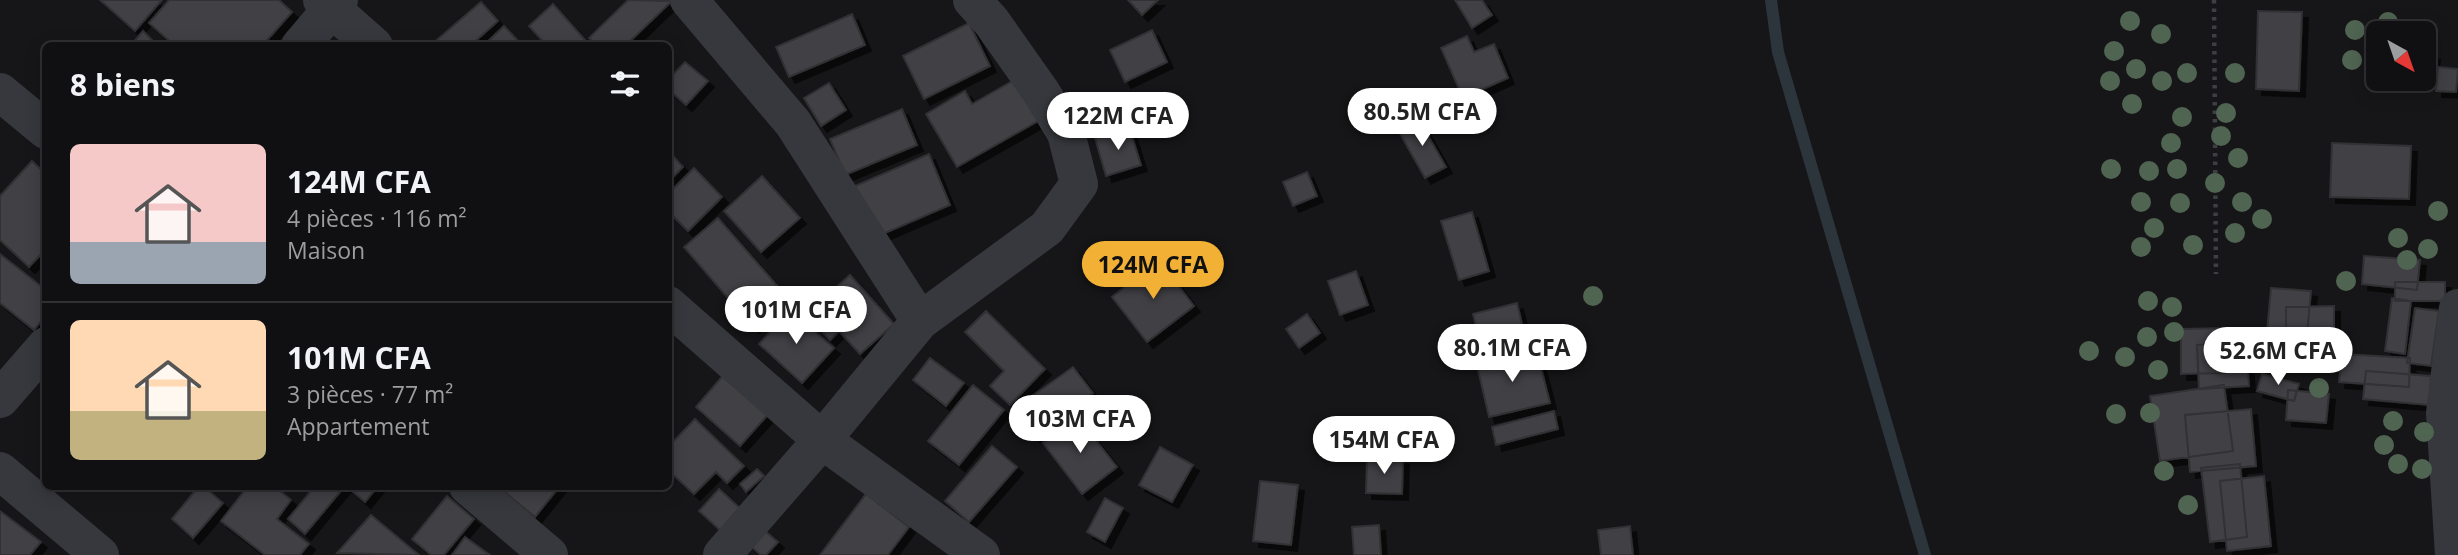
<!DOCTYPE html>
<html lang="fr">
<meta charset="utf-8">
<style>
:root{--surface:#101012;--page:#19191b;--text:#f1f3f6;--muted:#9c9d9f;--line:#303032;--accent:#f2b134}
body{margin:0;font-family:"Open Sans",sans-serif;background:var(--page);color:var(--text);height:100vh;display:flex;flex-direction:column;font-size:26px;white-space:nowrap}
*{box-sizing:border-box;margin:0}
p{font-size:23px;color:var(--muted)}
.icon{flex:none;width:38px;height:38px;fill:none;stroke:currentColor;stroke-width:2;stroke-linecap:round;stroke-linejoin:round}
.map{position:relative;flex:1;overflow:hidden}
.drawer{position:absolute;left:42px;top:42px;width:630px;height:448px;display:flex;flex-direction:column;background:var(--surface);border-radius:10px;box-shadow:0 4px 18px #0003,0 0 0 2px var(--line)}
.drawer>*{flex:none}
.needle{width:46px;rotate:140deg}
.fabs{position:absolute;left:2366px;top:21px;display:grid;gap:14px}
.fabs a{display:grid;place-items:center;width:70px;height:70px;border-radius:10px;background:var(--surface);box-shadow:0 4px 18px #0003,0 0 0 2px var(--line);font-size:35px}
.price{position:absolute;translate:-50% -60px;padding:0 16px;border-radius:24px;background:#fff;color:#222;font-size:23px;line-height:46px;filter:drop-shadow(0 2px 4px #0008)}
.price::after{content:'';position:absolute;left:50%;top:42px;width:21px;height:16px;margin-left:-10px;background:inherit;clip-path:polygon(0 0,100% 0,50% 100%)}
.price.selected{background:var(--accent);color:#111}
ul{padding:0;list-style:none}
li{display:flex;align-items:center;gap:21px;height:175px;padding:0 28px}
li+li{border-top:2px solid var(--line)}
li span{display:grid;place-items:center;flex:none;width:196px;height:140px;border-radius:10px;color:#555}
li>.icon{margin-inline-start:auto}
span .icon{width:84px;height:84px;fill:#fffc;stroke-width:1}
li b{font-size:30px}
h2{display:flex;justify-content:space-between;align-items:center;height:84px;padding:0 28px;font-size:30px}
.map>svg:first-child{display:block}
</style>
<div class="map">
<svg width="2458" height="555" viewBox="0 0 2458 555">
<defs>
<filter id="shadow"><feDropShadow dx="6" dy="6" stdDeviation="0" flood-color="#0009"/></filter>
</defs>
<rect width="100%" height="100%" fill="#161618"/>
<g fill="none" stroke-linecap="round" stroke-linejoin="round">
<!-- stream -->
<path stroke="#2c353c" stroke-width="12" d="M1771 0 1778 52 1925 555"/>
</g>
<!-- building -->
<path fill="#404145" stroke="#303034" stroke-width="2" filter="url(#shadow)" d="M100 0H162L135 31Z
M169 0H279L292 12 262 46H175L149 23Z
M628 0 672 1 625 46H596L589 38Z
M1128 0H1158L1142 15Z
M1455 0H1482L1492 15 1472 28Z
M481 2 498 21 470 46H434L432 44Z
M553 4 586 41 591 46H547L529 26Z
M2258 11 2302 12 2299 91 2256 89Z
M852 14 865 45 789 77 776 47Z
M969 23 990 66 924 99 903 56Z
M504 26 523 46H483Z
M1152 30 1167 62 1125 82 1110 50Z
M143 31 158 46H130Z
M1467 36 1474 52 1494 44 1508 78 1463 98 1441 48Z
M2424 53 2434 54 2432 73H2424Z
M685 62 708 81 686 105 668 89V80Z
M2438 67 2458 69 2456 92 2436 91Z
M1016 79 1040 120 957 167 926 114 965 91 972 104Z
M829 83 846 110 821 126 804 98Z
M902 109 917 145 845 175 830 139Z
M1418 118 1446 167 1425 178 1398 130Z
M1129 127 1141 165 1106 176 1095 138Z
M2332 143 2411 146 2409 199 2330 197Z
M929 154 950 205 876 237 855 186Z
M673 156 683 167 668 182V161Z
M32 161 46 174V249L29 267 0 240V196Z
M694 168 722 197 688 231 668 211V194Z
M1307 172 1317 196 1293 206 1283 182Z
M762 176 800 218 761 252 724 211Z
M1472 212 1489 271 1459 280 1441 221Z
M718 218 787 297 753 327 684 247Z
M0 254 46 290V315L34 330 0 303Z
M2364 256 2420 260 2417 290 2362 284Z
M1159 260 1194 306 1147 342 1112 297Z
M1356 271 1368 305 1340 315 1328 281Z
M850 275 894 324 860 354 839 331 830 340 806 314Z
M2395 282H2445V301H2395Z
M2271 288 2311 291 2307 335 2267 332Z
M2392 298 2411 301 2405 354 2385 351Z
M1517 303 1526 341 1482 352 1473 314Z
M2334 306V346L2286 347V307Z
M2415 308 2439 311 2431 366 2407 363Z
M790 310 834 348 802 383 759 344Z
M986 311 1045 369 1010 405 990 386 1004 371 965 332Z
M1307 314 1320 333 1299 348 1286 329Z
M2226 328V373L2181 374V329Z
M2246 342 2249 386 2199 389 2197 345Z
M1524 350 1528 366 1540 364 1550 403 1489 417 1476 361Z
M2342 354 2410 358 2409 387 2339 382Z
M930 358 964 383 946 406 913 380Z
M1073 367 1093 393 1034 436 1014 409Z
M727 371 772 410 740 446 696 407Z
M2366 371 2431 376 2429 405 2363 399Z
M2262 374 2299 384 2294 401 2257 391Z
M973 385 1004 410 959 465 928 441Z
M2224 385 2233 451 2160 461 2150 396Z
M2288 390 2329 394 2326 423 2286 420Z
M2251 409 2256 466 2190 472 2185 415Z
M1554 411 1558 429 1496 445 1492 427Z
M1078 417 1117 467 1082 494 1043 443Z
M695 419 744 466 727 483 716 472 694 494 668 470V447Z
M992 446 1017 467 969 522 945 501Z
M1160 447 1193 465 1172 502 1139 485Z
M1367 458 1403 459 1402 494 1366 493Z
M2240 464 2247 537 2210 542 2201 468Z
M757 469 764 476 746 492 740 484Z
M2264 476 2271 546 2227 551 2220 481Z
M1260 481 1298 485 1291 545 1253 541Z
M199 486H203L223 503 193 538 172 519Z
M248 486H274L291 500 277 519 309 544 300 555H265L221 521Z
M315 486H345L305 534 288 519Z
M346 486H378L365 502Z
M503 486H560L535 517 501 489Z
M719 489 742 510 722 532 699 511Z
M866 494 909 527 888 555H820Z
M447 496 474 519 444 555H431L412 539Z
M1105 498 1123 508 1105 542 1087 532Z
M0 511 41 542 30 555H0Z
M371 515 419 555 337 553Z
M758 525 778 542 766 555H761L744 541Z
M1379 525 1381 555H1354L1352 527Z
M1630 526 1633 555H1601L1598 530Z
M465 537 490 555H452Z"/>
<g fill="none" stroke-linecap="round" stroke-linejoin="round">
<!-- path -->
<path stroke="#3d3f44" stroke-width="4.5" stroke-dasharray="3.5 5" stroke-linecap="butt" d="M2214 0 2216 274"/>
<!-- minor -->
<path stroke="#37383d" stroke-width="38" d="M322 0 374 46
M689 0 793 123 920 321
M300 46 339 0
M0 92 46 130
M668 305 822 440 981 555
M0 399 46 346
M0 471 100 555
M468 486 549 555
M722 555 822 440 920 321 1047 228 1079 184 1066 133 1041 92 991 21 972 0
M2454 555 2445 413 2458 308"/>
</g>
<!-- trees -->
<g fill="#506452">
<circle cx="2130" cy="21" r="10"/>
<circle cx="2388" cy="22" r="10"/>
<circle cx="2355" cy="30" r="10"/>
<circle cx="2161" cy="34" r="10"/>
<circle cx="2114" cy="51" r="10"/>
<circle cx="2352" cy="60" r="10"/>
<circle cx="2136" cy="69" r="10"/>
<circle cx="2187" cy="73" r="10"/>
<circle cx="2235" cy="73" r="10"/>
<circle cx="2110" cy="81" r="10"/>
<circle cx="2162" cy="81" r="10"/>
<circle cx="2132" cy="104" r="10"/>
<circle cx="2226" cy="113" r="10"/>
<circle cx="2182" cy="117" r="10"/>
<circle cx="2221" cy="136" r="10"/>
<circle cx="2171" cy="143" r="10"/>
<circle cx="2238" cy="158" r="10"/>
<circle cx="2111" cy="169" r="10"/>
<circle cx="2177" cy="169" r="10"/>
<circle cx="2149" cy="171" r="10"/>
<circle cx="2215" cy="183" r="10"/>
<circle cx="2141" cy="202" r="10"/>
<circle cx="2242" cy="202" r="10"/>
<circle cx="2180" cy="203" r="10"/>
<circle cx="2438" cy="211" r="10"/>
<circle cx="2262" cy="219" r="10"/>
<circle cx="2154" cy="228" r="10"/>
<circle cx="2235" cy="233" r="10"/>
<circle cx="2398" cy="238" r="10"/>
<circle cx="2193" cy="245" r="10"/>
<circle cx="2141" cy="247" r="10"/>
<circle cx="2428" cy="249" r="10"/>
<circle cx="2407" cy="260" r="10"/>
<circle cx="2346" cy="281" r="10"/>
<circle cx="1593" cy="296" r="10"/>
<circle cx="2148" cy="301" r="10"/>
<circle cx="2172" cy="307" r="10"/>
<circle cx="2174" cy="332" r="10"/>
<circle cx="2147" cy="337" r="10"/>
<circle cx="2089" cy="351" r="10"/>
<circle cx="2125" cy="357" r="10"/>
<circle cx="2158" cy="370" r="10"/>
<circle cx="2319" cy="388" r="10"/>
<circle cx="2150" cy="413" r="10"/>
<circle cx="2116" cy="414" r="10"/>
<circle cx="2393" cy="421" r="10"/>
<circle cx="2424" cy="432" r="10"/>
<circle cx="2384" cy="445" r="10"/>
<circle cx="2398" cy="464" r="10"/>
<circle cx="2422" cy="469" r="10"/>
<circle cx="2164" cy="471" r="10"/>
<circle cx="2188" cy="505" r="10"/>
</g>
</svg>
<div class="fabs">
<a><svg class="needle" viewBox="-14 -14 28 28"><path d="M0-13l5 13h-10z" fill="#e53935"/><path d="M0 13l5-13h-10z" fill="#9c9d9f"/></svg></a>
</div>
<b class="price" style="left:1422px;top:148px">80.5M CFA</b>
<b class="price" style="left:1118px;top:152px">122M CFA</b>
<b class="price selected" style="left:1153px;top:301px">124M CFA</b>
<b class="price" style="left:796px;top:346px">101M CFA</b>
<b class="price" style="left:1512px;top:384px">80.1M CFA</b>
<b class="price" style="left:2278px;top:387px">52.6M CFA</b>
<b class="price" style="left:1080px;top:455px">103M CFA</b>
<b class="price" style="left:1384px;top:476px">154M CFA</b>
<section class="drawer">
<h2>8 biens<svg class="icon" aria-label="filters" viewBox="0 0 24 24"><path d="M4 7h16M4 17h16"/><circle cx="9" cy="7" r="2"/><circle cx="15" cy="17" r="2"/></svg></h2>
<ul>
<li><span style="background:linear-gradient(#f6c9c9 70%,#9aa5b1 0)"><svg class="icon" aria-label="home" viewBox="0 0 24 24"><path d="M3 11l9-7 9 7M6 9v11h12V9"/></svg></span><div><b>124M CFA</b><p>4 pièces · 116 m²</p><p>Maison</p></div></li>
<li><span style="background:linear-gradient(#ffd9b3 65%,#c2b280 0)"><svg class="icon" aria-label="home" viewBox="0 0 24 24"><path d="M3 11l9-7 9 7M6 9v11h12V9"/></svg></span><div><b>101M CFA</b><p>3 pièces · 77 m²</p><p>Appartement</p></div></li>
</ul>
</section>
</div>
